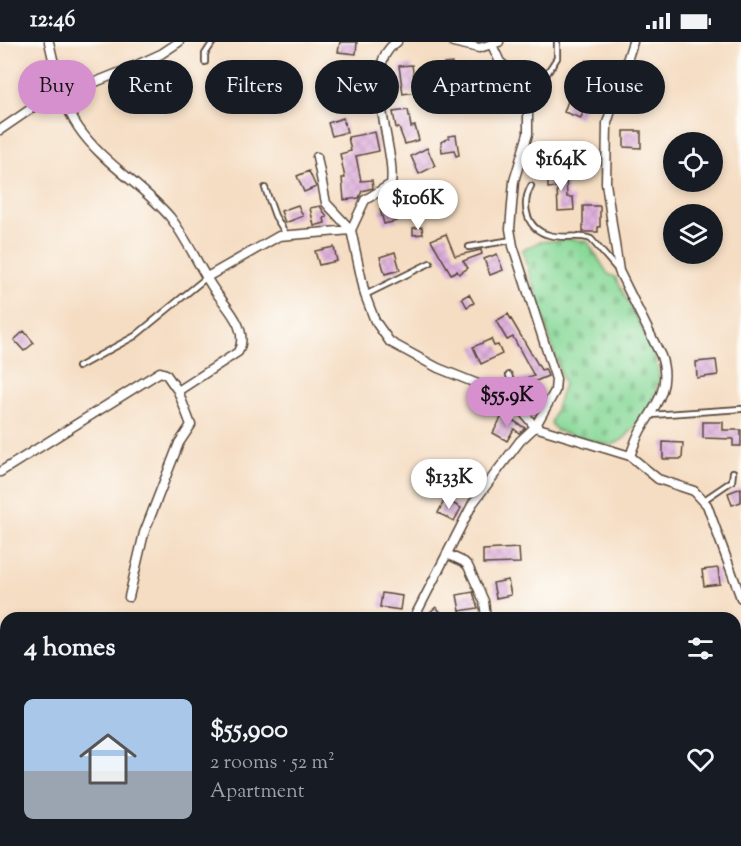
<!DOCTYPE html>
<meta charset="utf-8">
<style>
:root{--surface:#171b24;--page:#20242c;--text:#f1f3f6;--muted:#9ea1a6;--line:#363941;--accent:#d690ce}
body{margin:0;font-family:"Sorts Mill Goudy",serif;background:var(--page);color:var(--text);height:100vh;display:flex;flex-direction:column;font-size:22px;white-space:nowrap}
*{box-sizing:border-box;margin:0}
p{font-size:20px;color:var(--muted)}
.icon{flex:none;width:33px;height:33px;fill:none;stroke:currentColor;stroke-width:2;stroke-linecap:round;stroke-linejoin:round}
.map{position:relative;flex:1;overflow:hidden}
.panel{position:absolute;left:0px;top:570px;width:741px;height:234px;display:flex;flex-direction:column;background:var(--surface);border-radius:18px 18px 0 0;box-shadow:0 3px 9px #0003}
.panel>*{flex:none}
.guide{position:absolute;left:18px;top:18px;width:705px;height:54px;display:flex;gap:12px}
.fabs{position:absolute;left:663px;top:90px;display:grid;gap:12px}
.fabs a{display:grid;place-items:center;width:60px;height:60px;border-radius:50%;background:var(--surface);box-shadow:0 3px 9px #0003;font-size:30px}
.price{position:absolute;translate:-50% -51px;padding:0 14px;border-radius:21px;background:#fff;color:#222;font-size:20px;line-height:39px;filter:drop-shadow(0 2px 3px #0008)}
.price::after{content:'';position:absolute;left:50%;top:36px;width:18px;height:14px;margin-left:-9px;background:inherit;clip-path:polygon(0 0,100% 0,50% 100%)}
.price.active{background:var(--accent);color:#111}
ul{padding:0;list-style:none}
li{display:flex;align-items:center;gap:18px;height:150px;padding:0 24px}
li+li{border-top:2px solid var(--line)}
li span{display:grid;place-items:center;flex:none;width:168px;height:120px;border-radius:9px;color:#555}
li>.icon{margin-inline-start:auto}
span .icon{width:72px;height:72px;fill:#fffc;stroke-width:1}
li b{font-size:26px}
h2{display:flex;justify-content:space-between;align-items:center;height:72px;padding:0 24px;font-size:26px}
.pill{padding:0 21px;border-radius:27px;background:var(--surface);box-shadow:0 3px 9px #0003;font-size:21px;line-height:54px}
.pill.active{background:var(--accent);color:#111}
.status{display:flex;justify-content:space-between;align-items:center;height:42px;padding:0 30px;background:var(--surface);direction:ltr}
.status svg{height:16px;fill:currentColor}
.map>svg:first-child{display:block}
</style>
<div class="status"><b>12:46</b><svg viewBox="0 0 49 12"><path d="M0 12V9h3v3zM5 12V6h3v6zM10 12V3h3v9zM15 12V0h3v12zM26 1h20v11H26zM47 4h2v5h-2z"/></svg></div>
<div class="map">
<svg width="741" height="804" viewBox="0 0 741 804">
<defs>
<pattern id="cemetery-stones" width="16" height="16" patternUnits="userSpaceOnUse" patternTransform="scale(1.5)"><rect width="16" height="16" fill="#89d999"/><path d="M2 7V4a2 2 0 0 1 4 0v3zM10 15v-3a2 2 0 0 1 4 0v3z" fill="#77ba83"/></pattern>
<pattern id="building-cross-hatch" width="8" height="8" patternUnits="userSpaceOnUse" patternTransform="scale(1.5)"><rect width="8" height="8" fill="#dfb1dd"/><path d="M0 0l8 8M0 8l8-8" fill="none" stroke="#c098bd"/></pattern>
</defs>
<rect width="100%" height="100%" fill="#fdfcf7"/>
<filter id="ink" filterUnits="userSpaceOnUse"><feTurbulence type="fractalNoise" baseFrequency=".0167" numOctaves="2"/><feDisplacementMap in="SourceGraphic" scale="12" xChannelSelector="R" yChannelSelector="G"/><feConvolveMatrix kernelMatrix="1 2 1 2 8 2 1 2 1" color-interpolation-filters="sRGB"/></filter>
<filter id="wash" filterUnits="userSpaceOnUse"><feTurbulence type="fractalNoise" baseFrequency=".008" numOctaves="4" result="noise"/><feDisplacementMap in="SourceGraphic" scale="24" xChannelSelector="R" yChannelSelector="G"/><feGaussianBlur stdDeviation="1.35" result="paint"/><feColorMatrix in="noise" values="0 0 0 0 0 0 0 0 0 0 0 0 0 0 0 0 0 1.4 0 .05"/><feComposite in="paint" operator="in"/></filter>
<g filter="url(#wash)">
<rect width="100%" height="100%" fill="#f5ddc3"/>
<!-- green -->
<path fill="#89d999" stroke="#62825c" stroke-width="1.5" d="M198 798H282L275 804H191Z
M370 798H420V804H370Z"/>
<!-- cemetery -->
<path fill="url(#cemetery-stones)" stroke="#62825c" stroke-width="1.5" d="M571 197 587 199 608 232 615 235C626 257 660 314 659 336 658 352 649 364 640 377 631 389 625 400 610 403L557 389 551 381 564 342 522 208 539 200Z"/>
<g id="blocks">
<!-- building -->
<path fill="url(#building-cross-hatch)" d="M340 0H357L356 12 338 10Z
M586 18 596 23 587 39 579 35Z
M452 21 453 36 441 37 444 22Z
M375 22 374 37H366L365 23Z
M412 23 416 50 403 52 399 24Z
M569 56 581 60 579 64 584 66 581 76 564 70Z
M408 68 411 85 415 84 419 98 405 102 399 86H396L393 70Z
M343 76 347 90 332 94 328 81Z
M624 89H641V106L624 105Z
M375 90 379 109 356 114 361 139 372 138 373 146 362 149 359 156 344 158 342 136H345L340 112 351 109 348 95Z
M456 93 459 113 456 114 454 108 442 110 441 100 449 96 448 94Z
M549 103 563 106 560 119 546 117Z
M427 106 435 124 419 132 411 114Z
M309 129 316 145 304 150 297 134Z
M548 131H559L560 135H566L567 155H573L574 168 558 169 557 145 548 146Z
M438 147 443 165 427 170 422 151Z
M298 163 303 174 285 181 281 169Z
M320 164 327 175 324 176 325 181 314 184 310 166Z
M394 164 397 179 384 182 380 167Z
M583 164H600V185H598V190H583Z
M422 185 423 192 413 193V186Z
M446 192 455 214 481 208 482 212 463 219 468 226 459 232 457 229 451 232 431 198Z
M334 205 337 219 319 223 315 209Z
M395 210 400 228 385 232 380 215Z
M497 212 503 228 490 233 484 217Z
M469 252 474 261 467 265 462 256Z
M508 272 541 328 545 327 548 334 519 346 517 339 534 334 513 295 507 298 496 279Z
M24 289 34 301 24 309 14 298Z
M491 297 494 304 498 303 502 312 481 322 473 305Z
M716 318 718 333 697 336 696 320Z
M503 372 525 386 519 391 514 387 507 399 493 391Z
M703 380H723V388H741V404H733V397L703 396Z
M663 400 683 401 682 417H663Z
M741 446V460L732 463 728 451Z
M445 457 461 466 454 479 438 471Z
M519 506 520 521 483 522V508Z
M718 526 720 542 704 544 702 528Z
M508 538 511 553 496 556 493 541Z
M473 550 478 566 460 569 457 553Z
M382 551 402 554 400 568 380 565Z
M436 565 446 576H423Z"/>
</g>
</g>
<g filter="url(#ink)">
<use href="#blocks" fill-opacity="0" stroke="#574537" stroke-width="1.5"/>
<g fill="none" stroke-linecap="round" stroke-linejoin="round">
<!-- service casing -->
<g stroke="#574537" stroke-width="8">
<path id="service" d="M205 20V12L213 0
M530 58 557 16V0
M501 64H529
M531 144C521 163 526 187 549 193 563 197 578 192 591 197L617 227
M265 146 275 174 286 192
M469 205 512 198
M365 253 430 221
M78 325 135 294 207 235
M509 333 518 362
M651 373 741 367
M704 458 732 439 733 430
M735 778 741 776"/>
</g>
<!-- minor casing -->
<g stroke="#574537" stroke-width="11">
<path id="minor" d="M49 0C56 29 61 60 78 85 102 121 143 143 170 175 187 197 198 223 213 246 224 263 251 287 238 310L178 349
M397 0C358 24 397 107 391 142L365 158 351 188 365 253 375 279 390 300 438 326 503 352 519 365 535 385 630 414 658 437 694 449 707 463 741 556
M453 0 479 6 499 0
M0 88 51 53 78 47 128 27 161 12 179 0
M207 235 279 194 351 188 326 161 317 115
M630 414C634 404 637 393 643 384 658 361 671 342 661 314L619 229 606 141 607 81 633 0
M0 430 160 330 166 332 178 349 191 383 179 401 144 491 129 555
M447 512 464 520 468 524 484 559 486 576
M414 576 473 461 520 399 535 385 555 349 556 337 513 204 510 187 514 139 528 92V52L525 41 500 20 492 3
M735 715 741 716
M620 798 626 804
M155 804 156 798
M302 804V798
M603 804 608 798"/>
</g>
<!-- service -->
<use href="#service" stroke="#fff" stroke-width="4.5"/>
<!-- minor -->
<use href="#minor" stroke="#fff" stroke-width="8"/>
</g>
</g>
</svg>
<div class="fabs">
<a><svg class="icon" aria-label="locate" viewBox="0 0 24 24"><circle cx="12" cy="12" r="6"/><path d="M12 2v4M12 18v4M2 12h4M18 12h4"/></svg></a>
<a><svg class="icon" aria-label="layers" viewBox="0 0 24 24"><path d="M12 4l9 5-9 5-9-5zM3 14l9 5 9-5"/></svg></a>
</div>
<b class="price" style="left:561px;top:150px">$164K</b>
<b class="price" style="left:418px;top:189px">$106K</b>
<b class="price active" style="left:507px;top:386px">$55.9K</b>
<b class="price" style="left:449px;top:468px">$133K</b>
<div class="guide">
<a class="pill active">Buy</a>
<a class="pill">Rent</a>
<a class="pill">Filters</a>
<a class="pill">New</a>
<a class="pill">Apartment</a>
<a class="pill">House</a>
</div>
<section class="panel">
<h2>4 homes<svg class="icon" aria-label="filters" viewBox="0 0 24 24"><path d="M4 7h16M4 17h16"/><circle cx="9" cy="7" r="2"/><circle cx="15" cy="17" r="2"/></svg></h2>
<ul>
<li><span style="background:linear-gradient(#a9c7e8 60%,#9aa5b1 0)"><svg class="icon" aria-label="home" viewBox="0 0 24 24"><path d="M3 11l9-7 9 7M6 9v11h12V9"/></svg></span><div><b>$55,900</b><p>2 rooms · 52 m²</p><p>Apartment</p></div><svg class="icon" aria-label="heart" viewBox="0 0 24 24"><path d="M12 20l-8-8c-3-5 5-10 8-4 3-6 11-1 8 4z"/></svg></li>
</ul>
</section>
</div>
